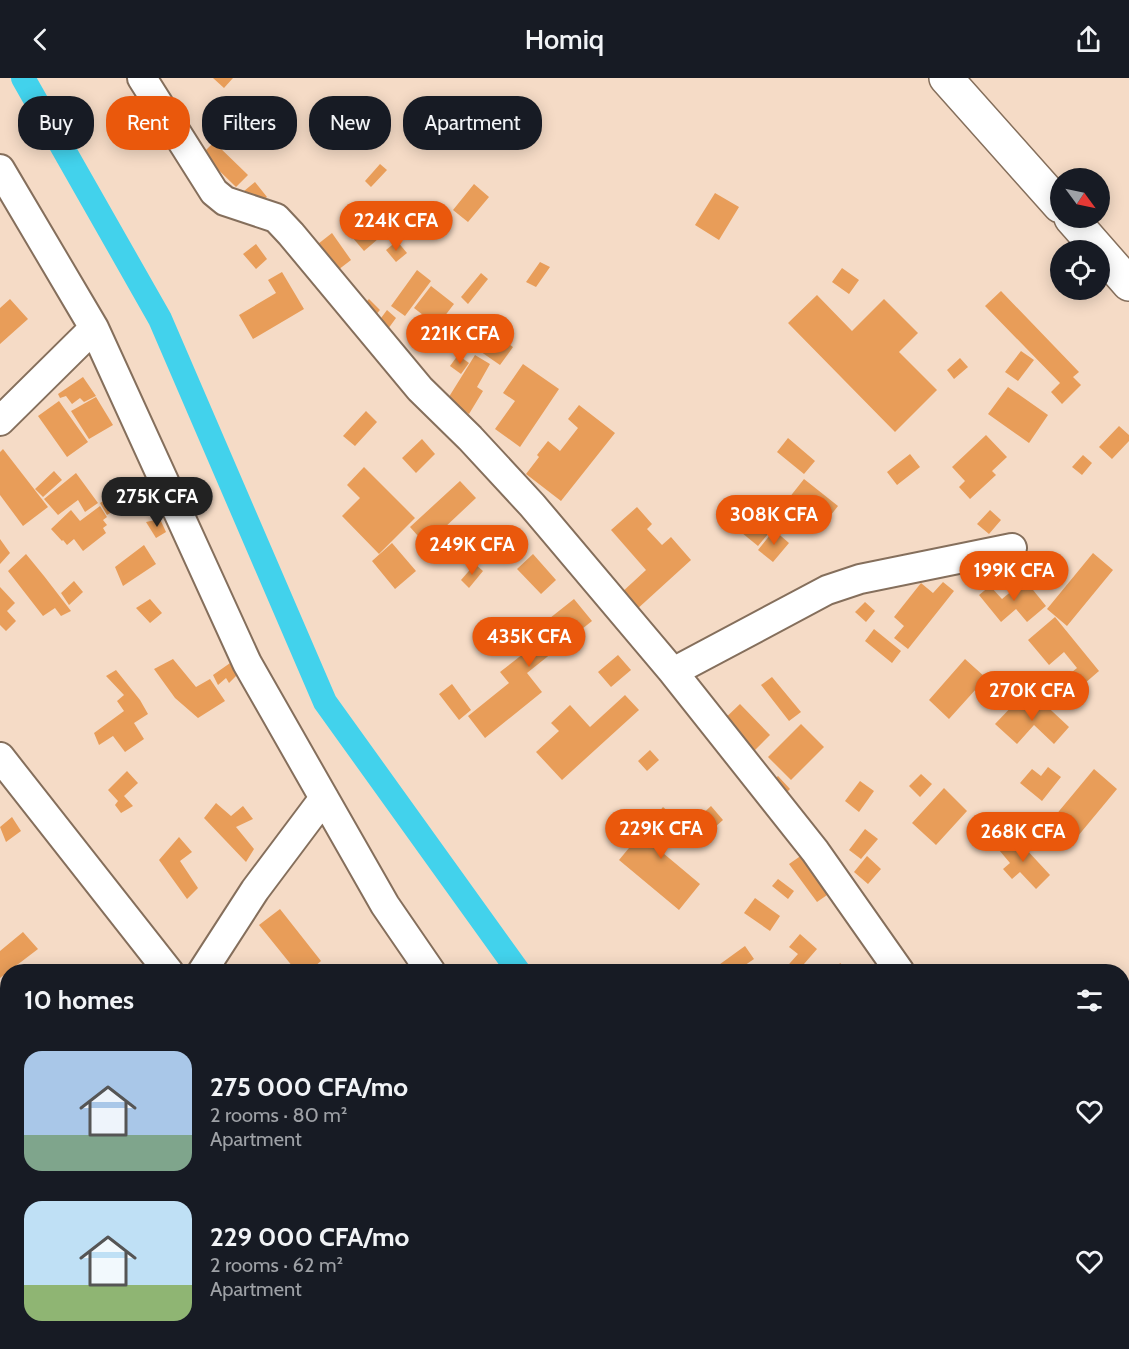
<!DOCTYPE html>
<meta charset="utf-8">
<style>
:root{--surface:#171b24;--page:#242831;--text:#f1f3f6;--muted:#9ea1a6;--accent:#ea580c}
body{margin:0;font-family:Cabin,sans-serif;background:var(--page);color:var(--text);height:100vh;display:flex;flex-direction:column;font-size:22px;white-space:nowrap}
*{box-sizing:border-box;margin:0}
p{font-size:20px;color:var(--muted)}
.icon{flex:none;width:33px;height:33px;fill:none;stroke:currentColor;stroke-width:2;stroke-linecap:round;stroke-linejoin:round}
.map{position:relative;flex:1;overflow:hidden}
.sheet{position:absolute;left:0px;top:886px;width:1130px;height:386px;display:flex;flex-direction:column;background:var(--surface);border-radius:24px 24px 0 0;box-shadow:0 3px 15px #0003}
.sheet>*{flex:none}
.banner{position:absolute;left:18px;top:18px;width:600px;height:54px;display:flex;gap:12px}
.needle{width:39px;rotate:123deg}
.controls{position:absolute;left:1050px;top:90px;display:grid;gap:12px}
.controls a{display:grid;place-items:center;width:60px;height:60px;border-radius:50%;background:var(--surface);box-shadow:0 3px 15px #0003;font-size:30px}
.price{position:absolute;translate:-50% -51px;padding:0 14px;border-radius:21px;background:var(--accent);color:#fff;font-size:20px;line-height:39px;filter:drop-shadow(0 2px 3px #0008)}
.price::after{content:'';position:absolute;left:50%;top:36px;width:18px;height:14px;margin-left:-9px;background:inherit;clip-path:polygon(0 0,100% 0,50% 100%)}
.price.selected{background:#222;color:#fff}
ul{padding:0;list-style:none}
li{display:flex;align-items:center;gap:18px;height:150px;padding:0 24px}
li span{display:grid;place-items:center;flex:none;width:168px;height:120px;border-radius:18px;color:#555}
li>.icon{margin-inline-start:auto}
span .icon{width:72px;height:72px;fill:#fffc;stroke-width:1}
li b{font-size:26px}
h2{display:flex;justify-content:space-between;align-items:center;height:72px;padding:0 24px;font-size:26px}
.pill{padding:0 21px;border-radius:24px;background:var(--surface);box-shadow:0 3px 15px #0003;font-size:21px;line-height:54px}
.pill.selected{background:var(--accent);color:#fff}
header{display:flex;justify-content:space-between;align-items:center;height:78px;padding:0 24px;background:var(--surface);font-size:27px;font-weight:600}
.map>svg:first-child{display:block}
</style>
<header><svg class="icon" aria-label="back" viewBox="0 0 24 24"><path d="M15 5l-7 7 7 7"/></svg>Homiq<svg class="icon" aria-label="share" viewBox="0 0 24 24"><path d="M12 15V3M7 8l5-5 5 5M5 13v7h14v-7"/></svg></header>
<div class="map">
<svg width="1129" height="1271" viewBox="0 0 1129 1271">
<rect width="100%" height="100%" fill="#f5dbc6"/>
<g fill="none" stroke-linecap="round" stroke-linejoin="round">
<!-- canal -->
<path stroke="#42d2ec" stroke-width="24" d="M23 0 160 241 325 624 519 894"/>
</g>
<!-- building -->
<path fill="#e89d59" d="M213 0H233L224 10Z
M214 64 248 97 236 109 202 76Z
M380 86 387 92 371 109 365 103Z
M255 104 267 119 256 127 244 113Z
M474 106 489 119 468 144 453 132Z
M715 115 739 129 719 162 695 147Z
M360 140 378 161 364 173 346 152Z
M332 155 351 182 338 192 318 166Z
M397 163 407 175 396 184 386 172Z
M256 166 267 181 256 191 243 176Z
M540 184 550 189 536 209 526 204Z
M842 190 859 202 849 216 832 204Z
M417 192 431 203 405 238 391 228Z
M282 194 304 231 253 261 239 237 276 215 268 202Z
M481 195 488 201 468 226 461 219Z
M431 208 454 226 437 248 414 230Z
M1001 213 1079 294 1073 299 1081 307 1062 326 1051 314 1060 305 985 228Z
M817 217 852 253 884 221 918 255 899 274 937 312 895 354 788 245Z
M10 221 28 241 0 266V230Z
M369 221 380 232 371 242 359 231Z
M387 232 396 240 388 251 378 244Z
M471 239 513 269 500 287 458 258Z
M1021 273 1034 282 1018 303 1005 294Z
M458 277 469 285 461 296 450 288Z
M475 277 490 286 477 309 483 313 469 336 447 322Z
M960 280 968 289 954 301 947 292Z
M523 286 559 311 520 369 495 351 515 323 503 315Z
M83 299 96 318 84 324 80 320 72 326 66 318 60 320 58 316Z
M1008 309 1048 337 1029 365 988 336Z
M96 319 113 347 89 361 71 333Z
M59 323 88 364 67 379 38 338Z
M579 327 615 355 561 423 526 396 539 379 537 377 548 363 560 373 578 350 568 341Z
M366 333 377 344 355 368 343 358Z
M1119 348 1129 357V363L1112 381 1099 369Z
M986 357 1007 379 992 393 996 397 970 421 959 409 965 403 952 389Z
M788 360 815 383 804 396 777 374Z
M422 361 435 376 416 395 402 380Z
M3 371 48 429 23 448 0 417V374Z
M910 376 920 389 897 407 887 394Z
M1083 377 1092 385 1082 397 1072 389Z
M364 389 415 440 379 476 342 438 360 420 347 407Z
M54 393 62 402 43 419 35 411Z
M76 395 98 425 85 434 78 422 58 437 44 421Z
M804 401 838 428 823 447 811 438 797 456 774 439Z
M460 403 476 420 426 467 410 449Z
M129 407 138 422 123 431 121 428 107 437 100 425Z
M100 428 107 439 103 442 107 447 103 450 106 455 83 473 74 461 67 467 63 462 62 463 51 451 71 432 80 443Z
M746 428 773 450 758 468 731 446Z
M637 429 652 446 647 451 662 467 671 459 691 482 635 533 620 516 646 492 611 452Z
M990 432 1001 442 989 456 977 446Z
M160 441 166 454 156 460 146 444Z
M481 452 494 463 477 482 464 471Z
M774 452 789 465 773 484 758 472Z
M0 461 10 475 0 486Z
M392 465 416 493 395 511 372 483Z
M144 467 156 486 123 508 115 489Z
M1093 475 1113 492 1067 548 1047 531Z
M26 476 44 498 71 533 61 538 55 530 43 538 8 493Z
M533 476 556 502 541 516 517 491Z
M475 486 483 493 469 510 461 502Z
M1025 502 1046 528 1027 544 1016 531 1001 544 979 517 990 508 1002 521Z
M74 503 83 514 69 527 61 515Z
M943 504 954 513 908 571 894 560 904 548 894 539 921 505 933 515Z
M0 509 15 525 7 533 16 543 6 553 0 547Z
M150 521 162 535 150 545 136 530Z
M574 521 592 543 527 595 542 614 485 660 468 638 509 605 500 594 528 572 521 563Z
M865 524 875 533 866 544 855 534Z
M1055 539 1099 593 1077 612 1066 599 1077 590 1064 574 1049 587 1028 562Z
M874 551 901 573 892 585 865 563Z
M618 577 631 592 611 609 598 594Z
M173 581 196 609 210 601 225 623 198 640 175 620 154 591Z
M965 581 986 600 949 641 929 622Z
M233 583 239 595 229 605 226 600 218 607 213 597Z
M116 592 140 622 148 636 134 645 144 661 125 674 113 658 99 667 94 655 124 633 117 623 124 617 106 598Z
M772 599 801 634 789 643 761 607Z
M452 606 471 632 459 642 439 616Z
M625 617 639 632 562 702 536 674 559 653 551 645 570 627 590 649Z
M1037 619 1069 649 1054 666 1034 647 1017 666 995 646 1017 623 1026 631Z
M740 626 770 657 750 677 719 646Z
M801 646 824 669 791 702 768 679Z
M650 672 659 682 647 693 638 683Z
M1048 689 1061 699 1042 723 1020 705 1032 691 1041 698Z
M1094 691 1117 711 1068 770 1045 750Z
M127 693 138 705 124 718 133 728 121 735 115 727 118 723 108 712Z
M921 696 932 706 920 719 909 708Z
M778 698 790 711 781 720 768 707Z
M860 703 874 713 859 734 845 723Z
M944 710 967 733 936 767 912 745Z
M216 725 231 738 243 728 253 741 236 749 254 771 246 784 204 740Z
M711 728 723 742 697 765 685 752Z
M663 729 686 749 663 775 700 806 679 832 619 782Z
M12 739 21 753 6 764 0 749Z
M865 751 878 761 861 781 849 772Z
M1014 758 1050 797 1036 811 1020 794 1012 801 1003 791 1010 785 999 772Z
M179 759 192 774 180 783 198 810 187 821 159 782Z
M802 777 830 815 817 824 789 786Z
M867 778 881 791 868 806 854 794Z
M778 801 794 813 788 821 772 808Z
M755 820 780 838 770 853 744 835Z
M280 831 321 883 308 894H297L259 847Z
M23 854 38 871 0 900V873Z
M800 856 817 871 797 894H782L798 876 789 869Z
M745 868 754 881 738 892 739 894H719L716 889Z
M840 885 852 894H834Z
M0 1104 8 1112V1126L0 1133Z
M0 1191 8 1199V1213L0 1221Z
M0 1232 8 1237V1246L0 1257Z
M41 1264H77L71 1271H48Z
M89 1264H104L112 1271H96Z
M145 1264H150L158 1271H139Z
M326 1264H355L347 1271H324L321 1268Z
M409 1264H430L433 1269 430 1271H411L408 1266Z
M947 1264H985L988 1269 985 1271H952Z"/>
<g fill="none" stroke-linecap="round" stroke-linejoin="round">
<!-- minor casing -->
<g stroke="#856f5c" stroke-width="32">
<path id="minor" d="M142 0 214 114 225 123 276 140 291 156 420 311 470 360 532 427 673 594 815 773 900 894
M0 91 94 250 247 585 385 827 431 894
M0 343 94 250
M673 594 827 512 860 501 1012 470
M0 679 169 894
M202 894 255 812 324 720
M1122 1007 1129 1001
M0 1015 8 1023
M1122 1192 1129 1201
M209 1264 214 1271
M487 1264 492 1271
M718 1264 723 1271
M794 1271 802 1264"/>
</g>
<!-- highway casing -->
<g stroke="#856f5c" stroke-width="36">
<path id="highway" d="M946 0 1060 128
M1071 140 1129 206"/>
</g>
<!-- minor -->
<use href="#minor" stroke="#fff" stroke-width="28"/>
<!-- highway -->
<use href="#highway" stroke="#fff" stroke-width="33"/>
</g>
</svg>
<div class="controls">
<a><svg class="needle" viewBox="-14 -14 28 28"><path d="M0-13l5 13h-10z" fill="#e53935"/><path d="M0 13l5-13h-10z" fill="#9ea1a6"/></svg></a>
<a><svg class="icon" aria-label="locate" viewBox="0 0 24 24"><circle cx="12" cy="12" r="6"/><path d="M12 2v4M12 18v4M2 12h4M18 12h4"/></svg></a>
</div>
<b class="price" style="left:396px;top:174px">224K CFA</b>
<b class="price" style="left:460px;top:287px">221K CFA</b>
<b class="price selected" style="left:157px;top:450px">275K CFA</b>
<b class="price" style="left:774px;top:468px">308K CFA</b>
<b class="price" style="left:472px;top:498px">249K CFA</b>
<b class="price" style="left:1014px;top:524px">199K CFA</b>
<b class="price" style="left:529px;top:590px">435K CFA</b>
<b class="price" style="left:1032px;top:644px">270K CFA</b>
<b class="price" style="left:661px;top:782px">229K CFA</b>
<b class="price" style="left:1023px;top:785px">268K CFA</b>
<div class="banner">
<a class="pill">Buy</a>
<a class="pill selected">Rent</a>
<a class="pill">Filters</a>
<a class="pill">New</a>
<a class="pill">Apartment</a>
</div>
<section class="sheet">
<h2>10 homes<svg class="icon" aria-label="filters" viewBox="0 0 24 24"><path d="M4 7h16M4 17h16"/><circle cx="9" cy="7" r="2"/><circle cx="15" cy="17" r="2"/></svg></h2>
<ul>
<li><span style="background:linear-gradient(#a9c7e8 70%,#7fa58c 0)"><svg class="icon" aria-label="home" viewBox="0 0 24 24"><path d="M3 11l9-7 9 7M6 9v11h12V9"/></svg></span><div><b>275 000 CFA/mo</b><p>2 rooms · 80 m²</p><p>Apartment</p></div><svg class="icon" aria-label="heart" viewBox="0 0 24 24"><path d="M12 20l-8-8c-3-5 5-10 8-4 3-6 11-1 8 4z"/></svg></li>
<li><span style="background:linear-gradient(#bfe0f5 70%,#8fb573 0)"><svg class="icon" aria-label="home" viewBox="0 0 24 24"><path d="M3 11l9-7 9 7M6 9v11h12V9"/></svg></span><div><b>229 000 CFA/mo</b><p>2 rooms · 62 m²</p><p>Apartment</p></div><svg class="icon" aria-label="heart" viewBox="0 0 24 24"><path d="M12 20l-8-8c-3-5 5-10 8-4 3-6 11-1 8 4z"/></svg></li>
</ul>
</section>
</div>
